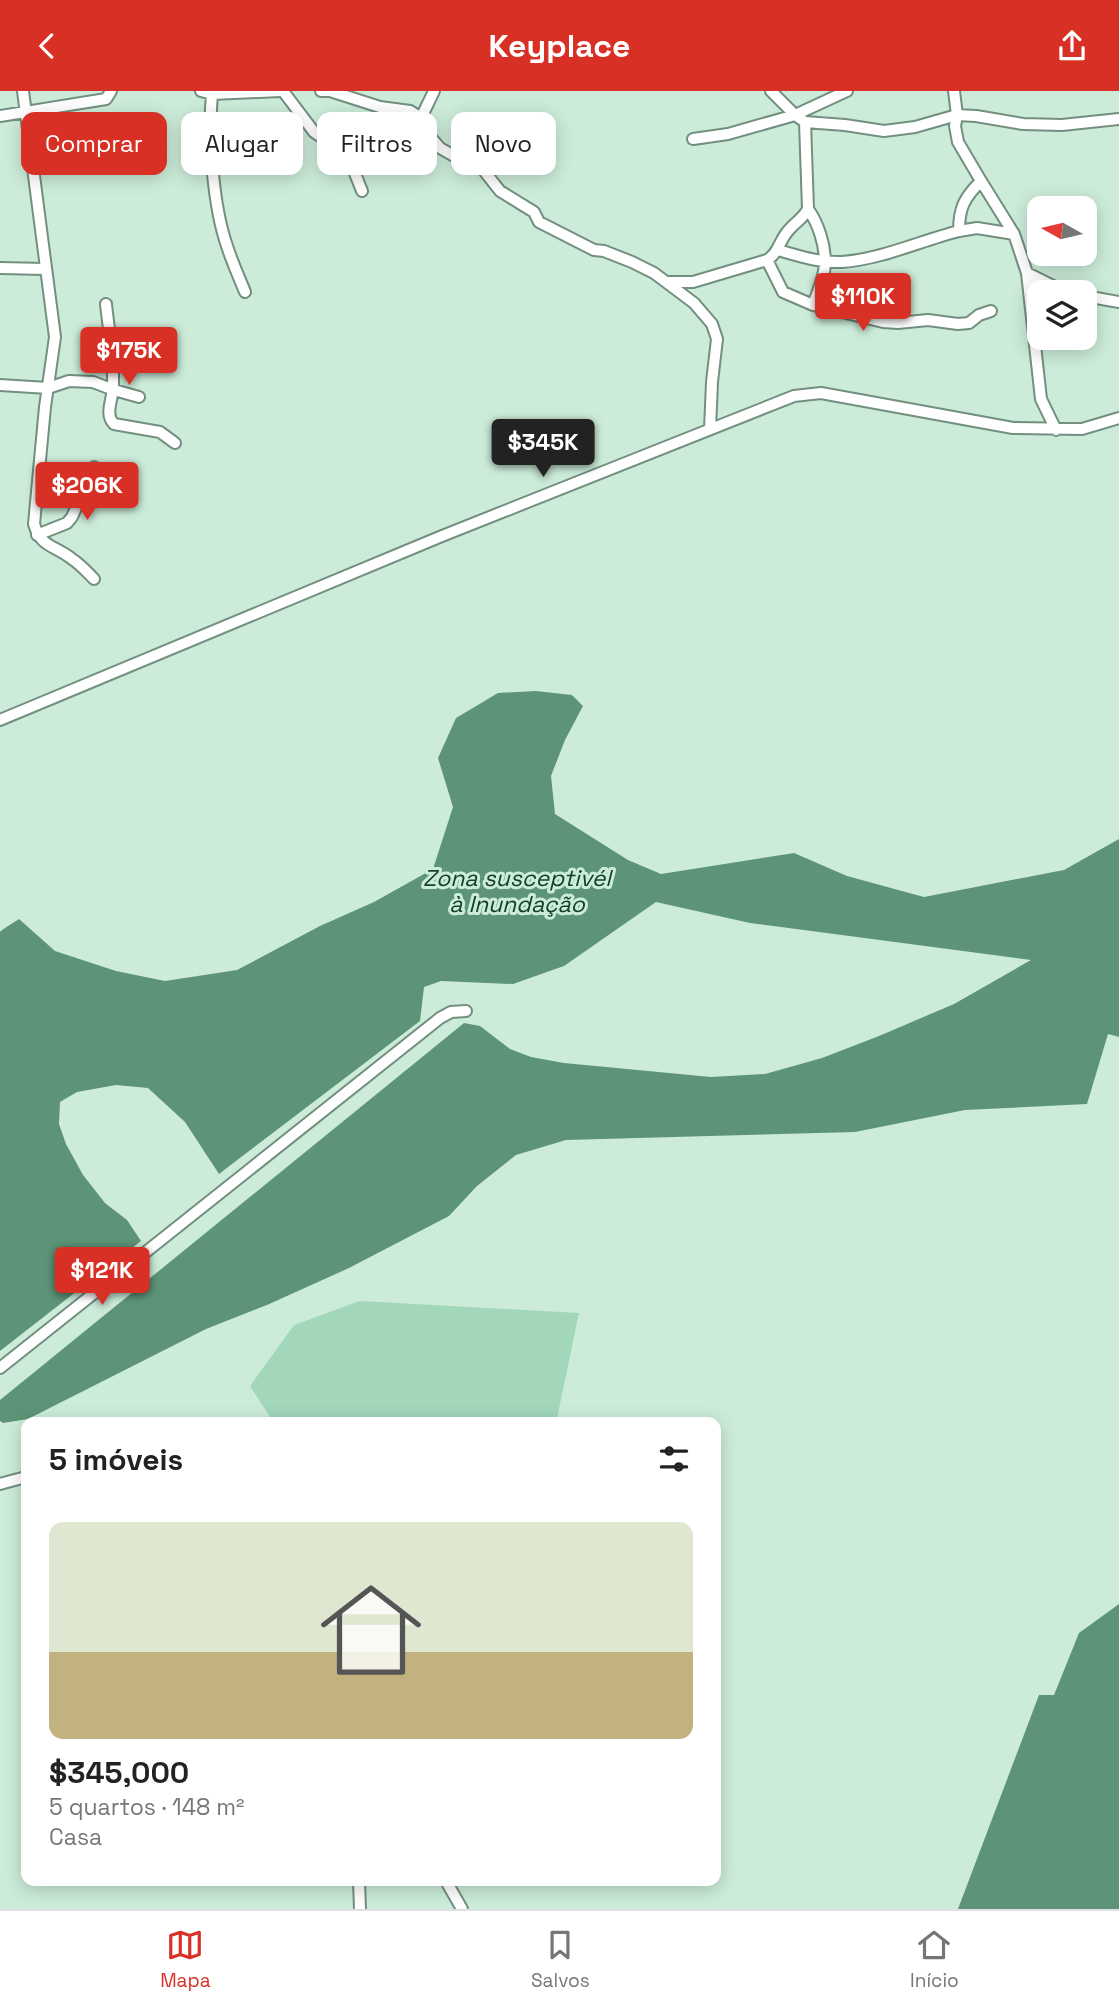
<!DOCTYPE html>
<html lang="pt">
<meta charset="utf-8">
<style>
:root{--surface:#fff;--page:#f2f2f2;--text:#222;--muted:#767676;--line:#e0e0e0;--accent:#d93025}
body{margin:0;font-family:"Space Grotesk",sans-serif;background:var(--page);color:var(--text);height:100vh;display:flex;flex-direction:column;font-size:26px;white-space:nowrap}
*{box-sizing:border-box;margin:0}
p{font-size:23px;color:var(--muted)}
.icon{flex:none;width:38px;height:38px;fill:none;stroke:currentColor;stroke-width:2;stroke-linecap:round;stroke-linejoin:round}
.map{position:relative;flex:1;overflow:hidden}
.sheet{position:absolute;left:21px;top:1326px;width:700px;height:469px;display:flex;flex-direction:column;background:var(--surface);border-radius:14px;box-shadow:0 4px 18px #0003}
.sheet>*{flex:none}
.hud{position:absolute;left:21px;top:21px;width:700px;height:63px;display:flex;gap:14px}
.needle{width:46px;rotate:278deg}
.fabs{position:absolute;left:1027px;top:105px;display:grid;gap:14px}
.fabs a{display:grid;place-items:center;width:70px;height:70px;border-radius:14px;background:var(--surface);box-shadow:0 4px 18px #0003;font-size:35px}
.price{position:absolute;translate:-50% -60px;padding:0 16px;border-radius:7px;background:var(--accent);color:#fff;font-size:23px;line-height:46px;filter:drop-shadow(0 2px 4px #0008)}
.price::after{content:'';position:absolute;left:50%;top:42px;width:21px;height:16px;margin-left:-10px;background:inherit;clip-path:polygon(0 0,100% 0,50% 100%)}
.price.active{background:#222;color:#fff}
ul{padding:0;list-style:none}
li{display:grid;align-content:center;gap:14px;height:371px;padding:0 28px}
li span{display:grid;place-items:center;height:217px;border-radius:14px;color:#555}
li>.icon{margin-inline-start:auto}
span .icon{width:126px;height:126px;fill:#fffc;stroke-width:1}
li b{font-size:30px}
h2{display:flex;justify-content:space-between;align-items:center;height:84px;padding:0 28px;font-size:30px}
.chip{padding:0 24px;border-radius:14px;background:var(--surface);box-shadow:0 4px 18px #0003;font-size:24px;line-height:63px}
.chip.active{background:var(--accent);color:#fff}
header{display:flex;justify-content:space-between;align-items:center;height:91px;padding:0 28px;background:var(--accent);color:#fff;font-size:32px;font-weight:800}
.tab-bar{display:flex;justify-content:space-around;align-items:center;height:98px;border-top:2px solid var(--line);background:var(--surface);font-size:19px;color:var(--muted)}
.tab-bar a{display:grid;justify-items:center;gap:4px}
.tab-bar .active{color:var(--accent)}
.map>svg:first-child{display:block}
</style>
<header><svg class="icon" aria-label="back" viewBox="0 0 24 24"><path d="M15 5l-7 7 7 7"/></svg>Keyplace<svg class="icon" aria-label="share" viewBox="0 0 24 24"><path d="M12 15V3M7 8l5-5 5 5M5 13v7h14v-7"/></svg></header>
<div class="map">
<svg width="1119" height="1818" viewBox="0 0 1119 1818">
<rect width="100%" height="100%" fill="#ccecd9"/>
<!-- green -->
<path fill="#a2d7ba" d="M360 1210 579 1222 556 1332H274L250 1295 294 1234Z"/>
<!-- water -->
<path fill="#5d9477" d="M536 600 572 604 583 615 565 649 551 685 555 723 628 769 661 783 794 762 847 785 924 806 1064 779 1119 748V946L1108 943 1087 1013 965 1019 855 1041 566 1049 516 1064 477 1095 449 1125 349 1177 267 1214 206 1238 28 1328 3 1332 0 1330V1309L464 932 480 935 510 958 531 966 564 972 711 986 765 983 822 967 879 945 954 913 1031 869 750 832 656 811 564 875 513 893 441 890 424 896 420 930 219 1083 185 1031 148 997 116 994 77 1001 60 1011 59 1033 66 1053 83 1084 105 1112 127 1129 141 1150 0 1260V841L2 839 19 828 55 860 116 880 165 890 237 879 320 835 374 811 433 778 453 716 438 667 456 627 498 602Z
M1119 1513V1818H958L1039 1604H1054L1079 1542Z"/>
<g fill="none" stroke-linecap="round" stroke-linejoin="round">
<!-- minor casing -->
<g stroke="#728f7f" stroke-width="14">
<path id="minor" d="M23 0 55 246 45 316 34 433C41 457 55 454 72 468 80 473 87 481 94 488
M201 0 212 3 280 0
M283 0 314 41 338 58 352 75 362 100
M321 0H330L380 16 410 20 421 27 427 42 440 57 468 73 481 76 500 100 534 121 539 131 594 159 604 160 632 171 654 182 694 212 712 233 717 248 712 291 710 338
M771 0 795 24 805 31 845 34 884 40 915 36 957 24 976 25 1023 33 1062 34 1119 28
M954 0 957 24 955 35 958 51 981 90 1014 143 1027 182 1041 308 1056 339
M212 3C208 46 213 115 227 155 232 171 239 186 245 201
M0 25 106 8 111 0
M421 27 434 0
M693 48 728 43 795 24 847 0
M808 118C818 132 825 153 825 171 825 185 818 200 813 214
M959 140 977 137 1014 143
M778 159C799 165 820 172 842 171 882 168 920 150 959 140 959 117 964 107 981 90
M767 169 783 201 813 214 883 231 898 232 928 229 958 233 969 232 979 224 991 220
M0 177 45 178
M1027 182 1055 196 1071 201
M668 191H693L767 169C779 162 779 150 788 140 795 131 803 128 808 118L805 31
M1085 205 1119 211
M106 213C109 241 114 268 113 296 113 308 104 323 114 333L160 341 175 352
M0 294 48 297 69 290 93 291 114 299 139 306
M37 444 67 432 72 426 94 376
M0 629 442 445 794 305 821 302 1013 337 1082 338 1119 327
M0 1277 440 927 451 921 466 920
M0 1393 26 1386
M359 1790 360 1818
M446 1790 462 1818"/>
</g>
<!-- minor -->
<use href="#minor" stroke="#fff" stroke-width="10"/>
</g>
<g text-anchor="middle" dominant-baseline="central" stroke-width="6" stroke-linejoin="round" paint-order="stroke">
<!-- water labels -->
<g font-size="23" font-style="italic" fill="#12402b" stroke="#ccecd9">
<text x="517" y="787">Zona susceptivél<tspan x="517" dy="26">à Inundação</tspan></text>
</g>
</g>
</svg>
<div class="fabs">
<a><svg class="needle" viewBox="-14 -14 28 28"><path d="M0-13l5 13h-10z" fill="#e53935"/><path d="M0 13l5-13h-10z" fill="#767676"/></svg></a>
<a><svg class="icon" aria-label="layers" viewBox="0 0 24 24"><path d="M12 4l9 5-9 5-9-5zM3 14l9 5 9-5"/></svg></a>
</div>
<b class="price" style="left:863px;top:242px">$110K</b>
<b class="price" style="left:129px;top:296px">$175K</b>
<b class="price active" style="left:543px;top:388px">$345K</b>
<b class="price" style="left:87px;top:431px">$206K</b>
<b class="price" style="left:102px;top:1216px">$121K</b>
<div class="hud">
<a class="chip active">Comprar</a>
<a class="chip">Alugar</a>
<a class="chip">Filtros</a>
<a class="chip">Novo</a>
</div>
<section class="sheet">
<h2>5 imóveis<svg class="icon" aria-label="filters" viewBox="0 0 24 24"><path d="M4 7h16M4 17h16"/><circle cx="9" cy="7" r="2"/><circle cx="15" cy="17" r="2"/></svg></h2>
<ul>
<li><span style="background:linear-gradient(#dfe7d0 60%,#c2b280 0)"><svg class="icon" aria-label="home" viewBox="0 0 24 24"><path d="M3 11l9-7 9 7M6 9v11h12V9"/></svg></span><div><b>$345,000</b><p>5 quartos · 148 m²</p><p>Casa</p></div></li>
</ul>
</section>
</div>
<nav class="tab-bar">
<a class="active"><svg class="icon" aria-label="map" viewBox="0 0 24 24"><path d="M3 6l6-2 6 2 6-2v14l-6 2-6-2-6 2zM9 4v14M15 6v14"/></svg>Mapa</a>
<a><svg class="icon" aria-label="saved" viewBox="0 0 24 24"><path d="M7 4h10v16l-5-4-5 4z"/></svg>Salvos</a>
<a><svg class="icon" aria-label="home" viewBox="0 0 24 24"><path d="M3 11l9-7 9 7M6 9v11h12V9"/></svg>Início</a>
</nav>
